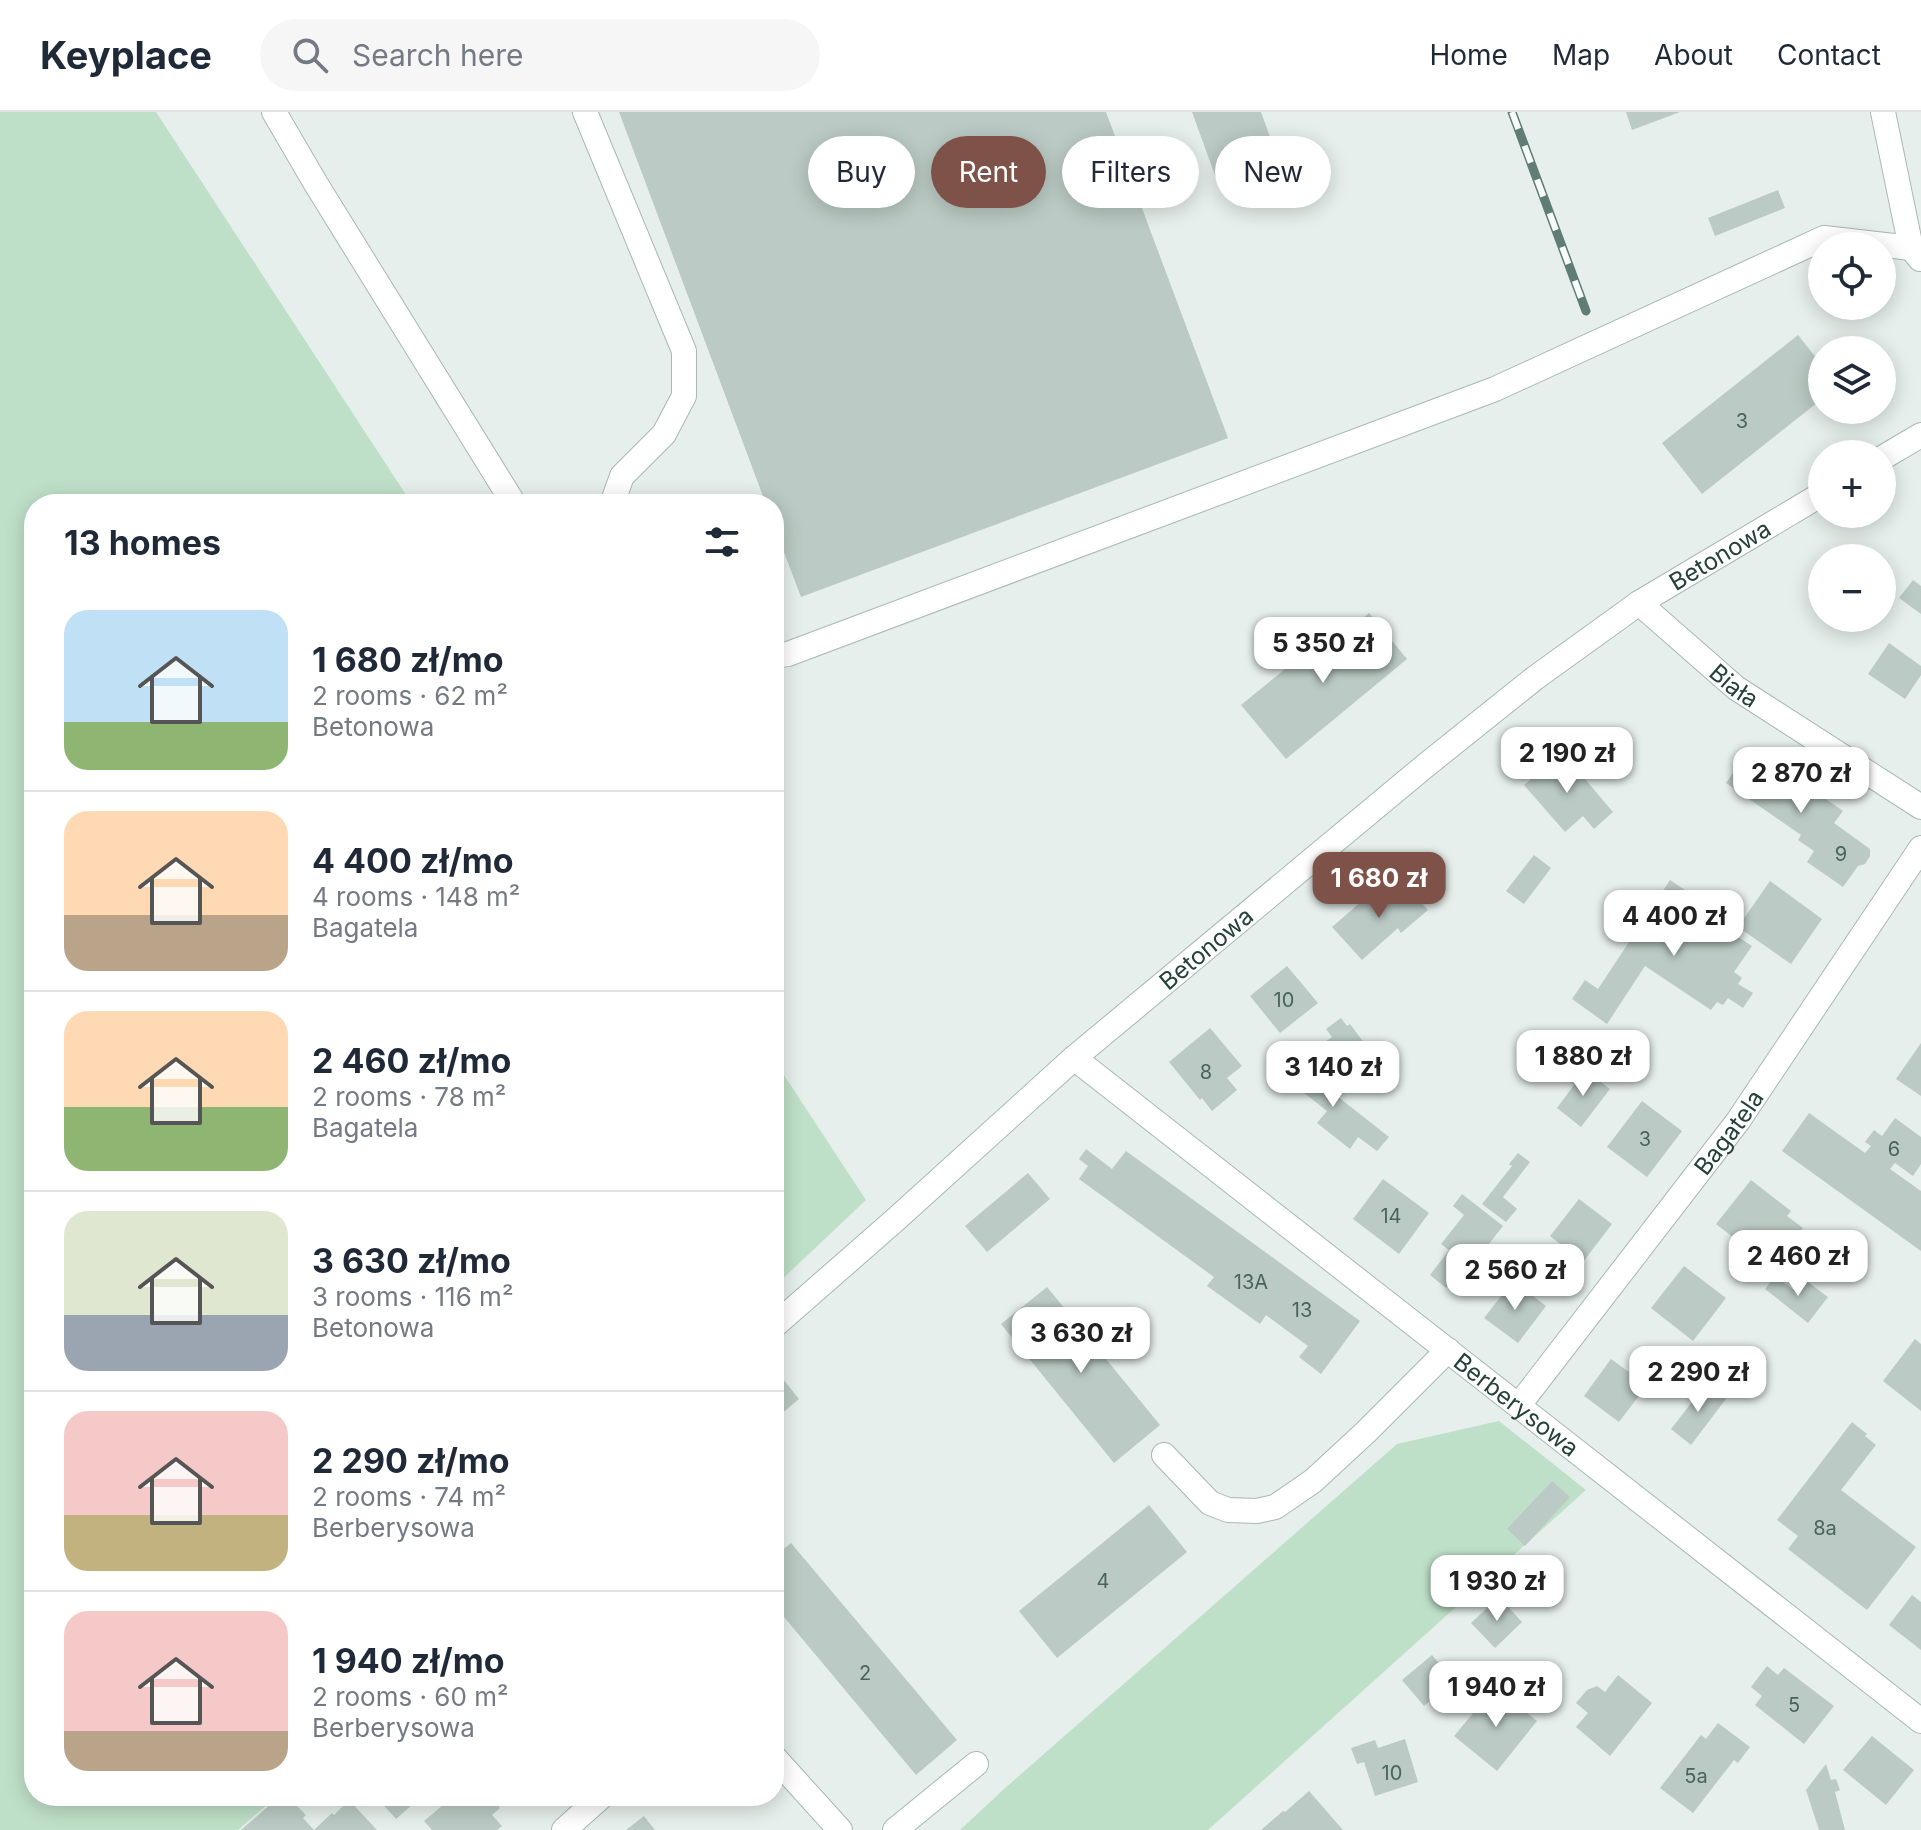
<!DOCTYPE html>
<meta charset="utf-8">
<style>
:root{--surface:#fff;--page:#f6f6f7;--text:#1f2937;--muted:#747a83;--line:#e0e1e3;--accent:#7f5249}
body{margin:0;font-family:Inter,sans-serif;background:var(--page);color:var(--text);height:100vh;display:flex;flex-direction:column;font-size:30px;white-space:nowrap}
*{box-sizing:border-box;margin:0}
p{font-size:26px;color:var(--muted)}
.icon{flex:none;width:44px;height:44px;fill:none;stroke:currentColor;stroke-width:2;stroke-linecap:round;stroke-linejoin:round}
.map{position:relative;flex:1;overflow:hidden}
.panel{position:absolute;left:24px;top:382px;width:760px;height:1312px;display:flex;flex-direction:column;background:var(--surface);border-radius:32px;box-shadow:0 4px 20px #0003}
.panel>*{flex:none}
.guide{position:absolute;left:808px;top:24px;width:760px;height:72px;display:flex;gap:16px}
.tools{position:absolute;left:1808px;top:120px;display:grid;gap:16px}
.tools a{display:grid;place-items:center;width:88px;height:88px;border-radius:50%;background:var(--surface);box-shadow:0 4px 20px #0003;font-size:40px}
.price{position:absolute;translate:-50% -68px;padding:0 18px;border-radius:16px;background:#fff;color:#222;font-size:26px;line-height:52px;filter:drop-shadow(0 2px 4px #0008)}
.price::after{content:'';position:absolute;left:50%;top:48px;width:24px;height:18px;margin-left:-12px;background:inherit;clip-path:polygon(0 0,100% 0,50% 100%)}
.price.current{background:var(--accent);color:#fff}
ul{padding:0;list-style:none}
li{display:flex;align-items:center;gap:24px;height:200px;padding:0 40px}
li+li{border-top:2px solid var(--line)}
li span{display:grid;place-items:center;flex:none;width:224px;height:160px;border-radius:24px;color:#555}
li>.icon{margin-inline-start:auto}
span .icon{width:96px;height:96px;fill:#fffc;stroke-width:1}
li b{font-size:34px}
h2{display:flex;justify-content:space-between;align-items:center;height:96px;padding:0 40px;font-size:34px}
.pill{padding:0 28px;border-radius:36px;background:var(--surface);box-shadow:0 4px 20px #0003;font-size:28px;line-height:72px}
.pill.current{background:var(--accent);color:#fff}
header{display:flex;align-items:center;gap:48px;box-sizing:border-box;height:112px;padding:0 40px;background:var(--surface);border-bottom:2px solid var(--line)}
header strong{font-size:38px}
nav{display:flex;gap:44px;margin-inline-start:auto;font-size:28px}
.search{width:560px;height:72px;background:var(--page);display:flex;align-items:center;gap:20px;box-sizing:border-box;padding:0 28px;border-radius:44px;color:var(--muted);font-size:30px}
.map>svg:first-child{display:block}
</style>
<header>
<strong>Keyplace</strong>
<div class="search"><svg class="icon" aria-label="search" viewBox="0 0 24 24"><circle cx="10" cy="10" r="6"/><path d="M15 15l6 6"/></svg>Search here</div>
<nav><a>Home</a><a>Map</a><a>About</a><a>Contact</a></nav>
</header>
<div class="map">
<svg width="1921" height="1718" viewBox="0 0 1921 1718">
<rect width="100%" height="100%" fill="#e6efeb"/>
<!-- green -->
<path fill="#bfe0c8" d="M0 0H156L412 392H34V1684H277L238 1718H0Z
M774 948 866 1088 774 1175Z
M1499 1309 1586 1378 1208 1718H960L1004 1677 1397 1332Z"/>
<!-- building -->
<path fill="#bbcac4" d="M619 0H1106L1228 326 801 485 774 414V392H766Z
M1192 0H1261L1277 44 1216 66Z
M1626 0H1680L1632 18Z
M1778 78 1785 96 1715 124 1708 106Z
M1798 223 1822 253V287L1702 382 1662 331Z
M1913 468 1921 474V502L1899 486Z
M1369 501 1407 547 1286 647 1241 593 1317 531 1323 539Z
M1889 531 1921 554V563L1905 587 1868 562Z
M1751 635 1843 699 1834 711 1870 737V744L1865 752 1858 754 1843 775 1807 750 1814 739 1798 728 1801 723 1726 671Z
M1562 640 1613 700 1594 717 1583 704 1565 720 1524 673Z
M1534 743 1551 756 1524 792 1506 779Z
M1670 768 1697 786 1691 794 1752 834 1734 860 1742 866 1738 872 1753 881 1743 896 1728 886 1723 893 1717 890 1711 898 1645 854 1607 912 1572 887 1585 868 1598 877Z
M1770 769 1822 807 1791 852 1738 815Z
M1406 773 1428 798 1401 821 1398 816 1362 848 1332 815 1369 783 1371 785 1379 778 1388 789Z
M1287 854 1318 891 1280 921 1250 884Z
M1341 906 1347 914 1350 912 1368 936 1335 962 1315 937 1332 925 1326 917Z
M1210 916 1242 954 1227 966 1237 978 1212 999 1202 986 1200 988 1169 950Z
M1921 931V984L1896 967Z
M1285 943 1389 1025 1377 1039 1358 1025 1350 1037 1317 1011 1327 999 1274 957Z
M1585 958 1610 977 1581 1015 1557 996Z
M1642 989 1682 1019 1647 1065 1607 1035Z
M1809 1001 1865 1041 1871 1034 1865 1030 1874 1018 1882 1024 1895 1006 1921 1025V1052L1913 1064 1895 1051 1890 1057 1921 1079V1139L1782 1039Z
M1086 1037 1112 1057 1126 1039 1360 1209 1321 1262 1299 1245 1308 1234 1266 1203 1260 1212 1207 1174 1214 1165 1079 1067 1088 1054 1079 1047Z
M1518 1041 1530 1050 1503 1085 1517 1097 1506 1110 1482 1092 1512 1054 1509 1052Z
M1028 1061 1050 1087 987 1140 965 1114Z
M1383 1067 1429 1101 1399 1142 1353 1107Z
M1751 1068 1791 1099 1787 1104 1803 1116 1784 1139 1776 1133 1770 1142 1762 1136 1756 1143 1716 1112Z
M1462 1082 1503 1114 1485 1137 1479 1133 1446 1176 1430 1163 1449 1138 1441 1132 1464 1103 1453 1094Z
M1579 1087 1612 1112 1583 1150 1550 1124Z
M1684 1154 1726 1186 1693 1229 1651 1196Z
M1775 1164 1796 1180 1805 1168 1828 1185 1808 1211 1765 1177Z
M1513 1169 1546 1194 1518 1231 1484 1206Z
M1047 1175 1160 1313 1114 1351 1001 1212Z
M1915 1227 1921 1232V1299L1883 1269Z
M1611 1247 1647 1273 1619 1310 1584 1284Z
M779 1262 799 1287 774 1308V1266Z
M1706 1272 1726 1287 1691 1333 1671 1317Z
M1852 1310 1867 1322 1865 1324 1876 1333 1841 1378 1916 1435 1867 1498 1788 1437 1798 1424 1777 1408Z
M1552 1369 1570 1385 1525 1434 1507 1417Z
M1149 1393 1187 1440 1057 1546 1019 1499Z
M791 1431 957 1628 916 1663 774 1493V1445Z
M1912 1483 1921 1490V1538L1889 1513Z
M1499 1485 1522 1510 1495 1536 1471 1511Z
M1432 1543 1454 1569 1424 1594 1402 1568Z
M1767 1554 1778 1563 1784 1556 1834 1594 1804 1632 1755 1593 1762 1584 1751 1575Z
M1618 1563 1652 1591 1610 1644 1576 1615 1588 1601 1576 1591 1587 1578 1597 1574 1605 1580Z
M1495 1575 1537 1609 1497 1659 1454 1624Z
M1718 1611 1750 1635 1738 1651 1734 1648 1693 1701 1660 1676 1701 1623 1706 1627Z
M1872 1624 1914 1658 1886 1693 1843 1658Z
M1405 1627 1418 1670 1375 1684 1364 1650 1357 1652 1351 1636 1375 1628 1378 1636Z
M1826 1652 1831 1668 1836 1667 1840 1678 1835 1680 1845 1718H1819L1806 1678Z
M1309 1679 1343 1718H1261L1283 1699 1285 1700Z
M280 1684H287L306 1703 303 1706 314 1718 332 1701 334 1703 349 1688 377 1718H241Z
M381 1684H422L396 1707 378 1687Z
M444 1684H490L500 1696 492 1703 502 1714 497 1718H432L424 1709 443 1693 439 1688Z
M644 1704 655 1718H626Z"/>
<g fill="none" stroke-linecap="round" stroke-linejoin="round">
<!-- minor casing -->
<g stroke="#a8b8b2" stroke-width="26">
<g id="minor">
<path d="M274 0 316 72 514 392"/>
<path d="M585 0 684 239V284L664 322 622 364 612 392"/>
<path d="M1883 0 1911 136 1920 147"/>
<path d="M1882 346 1921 323"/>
<path id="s1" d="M1639 491 1736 576 1921 695"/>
<path d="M774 544 788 542 1495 277 1824 126 1911 136"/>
<path id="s2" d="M1074 946 1921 1609"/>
<path id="s3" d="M774 1214 894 1109 1074 946 1425 654 1535 566 1639 491 1822 382"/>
<path id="s4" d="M1519 1293 1738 1009 1921 736"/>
<path d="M1164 1343 1210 1391 1228 1398 1257 1399 1275 1395 1313 1369 1366 1320 1448 1238"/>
<path d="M774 1645 840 1718"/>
<path d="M564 1718 602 1684"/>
<path d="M895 1718 976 1652"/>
</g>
</g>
<!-- minor -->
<use href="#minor" stroke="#fff" stroke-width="24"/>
<!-- rail casing -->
<g stroke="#5f7d75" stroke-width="9">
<path id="rail" d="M1512 0 1586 199"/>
</g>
<!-- rail -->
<use href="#rail" stroke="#f7fbf9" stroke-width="6" stroke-dasharray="18" stroke-linecap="butt"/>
</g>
<g text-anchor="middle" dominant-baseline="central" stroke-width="7" stroke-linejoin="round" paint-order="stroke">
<!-- number labels -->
<g font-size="20" fill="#4a645c">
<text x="1742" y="309">3</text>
<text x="1841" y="742">9</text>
<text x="1284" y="888">10</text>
<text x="1206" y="960">8</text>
<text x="1645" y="1027">3</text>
<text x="1894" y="1037">6</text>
<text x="1391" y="1104">14</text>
<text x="1251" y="1170">13A</text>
<text x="1302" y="1198">13</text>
<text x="1825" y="1416">8a</text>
<text x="1103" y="1469">4</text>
<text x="865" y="1561">2</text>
<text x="1794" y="1593">5</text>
<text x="1392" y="1661">10</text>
<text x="1696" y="1664">5a</text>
</g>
<!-- street labels -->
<g font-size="24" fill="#24423a" stroke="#f7fbf9">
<text stroke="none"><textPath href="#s3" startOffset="1222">Betonowa</textPath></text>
<text stroke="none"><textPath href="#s1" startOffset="126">Biała</textPath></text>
<text stroke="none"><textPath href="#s3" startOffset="574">Betonowa</textPath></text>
<text stroke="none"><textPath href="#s4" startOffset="344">Bagatela</textPath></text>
<text stroke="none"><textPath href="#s2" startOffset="562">Berberysowa</textPath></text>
</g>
</g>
</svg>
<div class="tools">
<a><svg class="icon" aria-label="locate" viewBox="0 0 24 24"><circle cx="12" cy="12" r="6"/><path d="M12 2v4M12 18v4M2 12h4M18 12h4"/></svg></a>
<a><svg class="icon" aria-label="layers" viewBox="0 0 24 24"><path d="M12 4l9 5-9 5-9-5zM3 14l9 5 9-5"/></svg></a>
<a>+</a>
<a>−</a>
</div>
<b class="price" style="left:1323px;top:573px">5 350 zł</b>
<b class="price" style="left:1567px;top:683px">2 190 zł</b>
<b class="price" style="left:1801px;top:703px">2 870 zł</b>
<b class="price current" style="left:1379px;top:808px">1 680 zł</b>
<b class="price" style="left:1674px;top:846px">4 400 zł</b>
<b class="price" style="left:1583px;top:986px">1 880 zł</b>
<b class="price" style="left:1333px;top:997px">3 140 zł</b>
<b class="price" style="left:1798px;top:1186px">2 460 zł</b>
<b class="price" style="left:1515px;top:1200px">2 560 zł</b>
<b class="price" style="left:1081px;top:1263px">3 630 zł</b>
<b class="price" style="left:1698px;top:1302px">2 290 zł</b>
<b class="price" style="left:1497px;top:1511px">1 930 zł</b>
<b class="price" style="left:1496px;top:1617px">1 940 zł</b>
<div class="guide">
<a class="pill">Buy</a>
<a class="pill current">Rent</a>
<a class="pill">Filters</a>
<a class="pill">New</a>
</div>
<section class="panel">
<h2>13 homes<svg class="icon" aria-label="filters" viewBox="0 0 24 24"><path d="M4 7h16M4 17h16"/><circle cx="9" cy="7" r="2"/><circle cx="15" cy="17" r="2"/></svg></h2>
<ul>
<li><span style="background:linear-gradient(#bfe0f5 70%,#8fb573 0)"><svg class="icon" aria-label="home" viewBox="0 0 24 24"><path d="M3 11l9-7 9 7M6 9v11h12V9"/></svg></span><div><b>1 680 zł/mo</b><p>2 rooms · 62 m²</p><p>Betonowa</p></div></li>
<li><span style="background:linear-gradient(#ffd9b3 65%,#b9a48a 0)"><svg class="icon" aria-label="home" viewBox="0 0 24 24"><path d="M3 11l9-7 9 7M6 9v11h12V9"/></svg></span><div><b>4 400 zł/mo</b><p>4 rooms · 148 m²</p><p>Bagatela</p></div></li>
<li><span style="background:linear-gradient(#ffd9b3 60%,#8fb573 0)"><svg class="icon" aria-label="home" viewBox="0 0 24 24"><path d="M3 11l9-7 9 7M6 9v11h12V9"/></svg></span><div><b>2 460 zł/mo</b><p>2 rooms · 78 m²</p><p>Bagatela</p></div></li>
<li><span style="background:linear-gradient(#dfe7d0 65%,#9aa5b1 0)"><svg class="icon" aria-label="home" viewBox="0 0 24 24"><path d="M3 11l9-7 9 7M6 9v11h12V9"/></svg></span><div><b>3 630 zł/mo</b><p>3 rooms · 116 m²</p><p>Betonowa</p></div></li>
<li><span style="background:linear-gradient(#f6c9c9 65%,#c2b280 0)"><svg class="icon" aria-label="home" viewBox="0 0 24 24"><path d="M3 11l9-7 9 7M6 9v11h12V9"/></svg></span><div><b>2 290 zł/mo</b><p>2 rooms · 74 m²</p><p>Berberysowa</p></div></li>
<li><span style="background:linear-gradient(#f6c9c9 75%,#b9a48a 0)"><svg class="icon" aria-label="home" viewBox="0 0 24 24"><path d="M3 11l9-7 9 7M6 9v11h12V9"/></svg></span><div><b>1 940 zł/mo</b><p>2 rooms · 60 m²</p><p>Berberysowa</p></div></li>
</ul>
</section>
</div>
